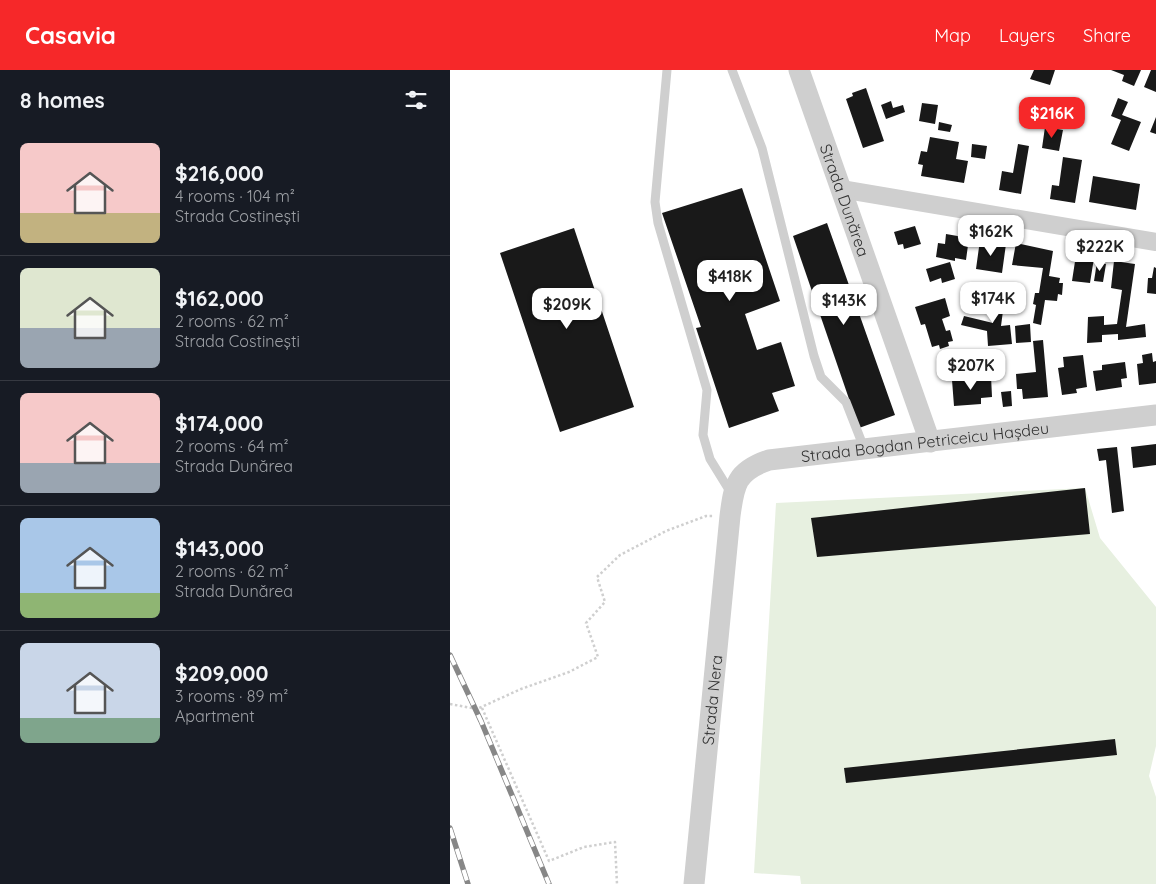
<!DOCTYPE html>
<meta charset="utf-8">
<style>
:root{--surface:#171b24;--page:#242831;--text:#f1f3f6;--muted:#9ea1a6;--line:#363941;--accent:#f62829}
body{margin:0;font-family:Quicksand,sans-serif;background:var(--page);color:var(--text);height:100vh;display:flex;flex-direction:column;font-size:19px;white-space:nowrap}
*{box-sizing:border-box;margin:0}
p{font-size:16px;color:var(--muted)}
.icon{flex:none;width:28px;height:28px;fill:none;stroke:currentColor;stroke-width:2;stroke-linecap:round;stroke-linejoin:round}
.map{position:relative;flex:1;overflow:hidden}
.sheet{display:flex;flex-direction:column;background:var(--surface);width:450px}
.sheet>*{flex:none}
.price{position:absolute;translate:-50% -42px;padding:0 11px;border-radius:10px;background:#fff;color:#222;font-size:16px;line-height:32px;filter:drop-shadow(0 1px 2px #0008)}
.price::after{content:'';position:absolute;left:50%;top:30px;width:15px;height:11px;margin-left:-8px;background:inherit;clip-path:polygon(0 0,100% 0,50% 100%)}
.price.current{background:var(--accent);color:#fff}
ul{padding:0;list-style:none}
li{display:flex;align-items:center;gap:15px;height:125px;padding:0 20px}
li+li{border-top:1px solid var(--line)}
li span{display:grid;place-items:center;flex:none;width:140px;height:100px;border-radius:8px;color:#555}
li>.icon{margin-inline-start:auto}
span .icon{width:60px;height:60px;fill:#fffc;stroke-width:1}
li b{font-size:21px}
h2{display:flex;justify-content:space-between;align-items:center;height:60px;padding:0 20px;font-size:21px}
header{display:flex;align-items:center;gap:30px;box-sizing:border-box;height:70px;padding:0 25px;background:var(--accent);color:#fff}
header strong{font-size:24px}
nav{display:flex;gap:28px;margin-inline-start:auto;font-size:18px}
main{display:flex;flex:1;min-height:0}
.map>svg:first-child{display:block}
</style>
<header>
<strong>Casavia</strong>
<nav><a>Map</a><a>Layers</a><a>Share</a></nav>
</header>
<main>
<section class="sheet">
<h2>8 homes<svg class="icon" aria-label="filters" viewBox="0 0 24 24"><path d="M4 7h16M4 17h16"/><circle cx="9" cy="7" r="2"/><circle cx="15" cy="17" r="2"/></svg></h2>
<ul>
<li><span style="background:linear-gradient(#f6c9c9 70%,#c2b280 0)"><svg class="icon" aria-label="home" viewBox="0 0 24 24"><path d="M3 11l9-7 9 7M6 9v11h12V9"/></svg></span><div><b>$216,000</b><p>4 rooms · 104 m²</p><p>Strada Costinești</p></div></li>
<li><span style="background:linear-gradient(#dfe7d0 60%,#9aa5b1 0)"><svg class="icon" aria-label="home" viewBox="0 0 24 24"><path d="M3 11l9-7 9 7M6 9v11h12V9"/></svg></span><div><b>$162,000</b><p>2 rooms · 62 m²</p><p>Strada Costinești</p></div></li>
<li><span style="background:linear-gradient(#f6c9c9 70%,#9aa5b1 0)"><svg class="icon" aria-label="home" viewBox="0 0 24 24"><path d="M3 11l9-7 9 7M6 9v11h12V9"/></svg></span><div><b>$174,000</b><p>2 rooms · 64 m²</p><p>Strada Dunărea</p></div></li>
<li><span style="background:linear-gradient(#a9c7e8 75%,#8fb573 0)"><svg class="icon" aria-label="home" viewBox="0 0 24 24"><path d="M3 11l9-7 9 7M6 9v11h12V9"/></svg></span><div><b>$143,000</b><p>2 rooms · 62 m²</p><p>Strada Dunărea</p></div></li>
<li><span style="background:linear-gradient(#c9d6e8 75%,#7fa58c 0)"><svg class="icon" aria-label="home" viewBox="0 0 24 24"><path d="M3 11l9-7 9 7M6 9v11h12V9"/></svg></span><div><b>$209,000</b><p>3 rooms · 89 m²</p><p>Apartment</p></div></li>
</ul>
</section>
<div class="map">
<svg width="706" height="814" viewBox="0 0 706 814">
<rect width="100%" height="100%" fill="#fff"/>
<!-- green -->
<path fill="#e7f0e0" d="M635 418 650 468 706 537V676L699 706 706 727V814H351L350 806 304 803 326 433Z"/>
<!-- building -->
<path fill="#191919" d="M584 0H605L600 15 580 9Z
M661 0H691L684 16 672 11 674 5Z
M701 0H706V22L694 17Z
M416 18 434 71 413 78 396 29 403 26 402 23Z
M668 28 678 32 672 45 691 52 679 81 661 74 671 50 661 46Z
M441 31 443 38 453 35 455 42 436 49 431 35Z
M472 33 488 35 485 54 469 51Z
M706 47V64L700 62Z
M489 52 502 55 500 62 488 60Z
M595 57 613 60 609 81 592 78Z
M480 67 509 72 506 89 518 91 514 113 471 106 473 95 468 94 471 81 477 82Z
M522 74 537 76 535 89 521 87Z
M568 74 579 76 571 124 549 120 552 101 563 103Z
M613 87 632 90 625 133 600 129 602 115 609 116Z
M643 106 690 114 686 140 639 132Z
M292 118 330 231 295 244 307 280 331 272 345 316 322 323 329 341 279 358 246 258 251 257 212 143Z
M377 153 445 345 409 358 343 166Z
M465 156 471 174 454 179 453 174 448 175 444 162Z
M124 158 184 337 110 362 50 183Z
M496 164 519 168 516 190 505 188V191L486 187 488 173 495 174Z
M530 170 556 174 552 203 526 199Z
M566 173 603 181 599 206 610 208 609 213H613L612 225 608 224 607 231 595 230 591 255 583 253 586 235 583 234 585 223H589L593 198 562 195Z
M626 185 644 188 640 213 622 211Z
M664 191 685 194 676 257 695 254 696 267 668 270V264L652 265V272L637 273 638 247 654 246V255L667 254 672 220 661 218Z
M500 192 505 209 492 213 491 208 480 212 476 199Z
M647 192 656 194 653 212 644 211Z
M704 197 706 198V224L697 223 698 208H702Z
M548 217 556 218 551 256 560 255 562 274 538 276 537 261 511 255 514 246 543 253Z
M495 228 500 246 492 249 496 261 500 260 503 271 498 272 499 276 490 279 489 275 482 277 475 254 471 255 465 237Z
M580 254 581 272 566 273 565 256Z
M593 270 598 327 573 329 572 319H567L566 304 586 302 583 271Z
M702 283 703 292 706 291V313L689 315 687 294 693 293 692 285Z
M633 285 637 317 626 319 627 323 612 325 608 298 614 297 613 287Z
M675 292 677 308 671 309 672 317 646 321 643 301 652 300V295Z
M541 306 542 327 531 328V334L504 336 502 310Z
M561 321 562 336 553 337 551 322Z
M706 374V395L683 398 681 377Z
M667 377 674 441 662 443 656 390 649 391 647 379Z
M635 418 640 464 367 487 361 448Z
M665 669 667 685 396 713 394 698Z"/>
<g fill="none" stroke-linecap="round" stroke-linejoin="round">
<!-- path -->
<path stroke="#cfcfcf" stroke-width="2.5" stroke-dasharray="2.5 2.5" stroke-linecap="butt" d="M0 634 27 639 71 619 119 602 148 587 136 553 155 532 147 507 170 485 216 461 256 446H263
M32 638 99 791 134 777 165 772 167 814"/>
<!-- service -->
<path stroke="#cfcfcf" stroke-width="9" d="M217 0 205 132 208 153 257 320 253 365 260 389 281 423
M282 0 312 78 364 286 371 307 396 332 414 378"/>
<!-- minor -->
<path stroke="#cfcfcf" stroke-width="18" d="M391 119 706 172"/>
<!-- tertiary -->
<g stroke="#cfcfcf" stroke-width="21">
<path id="s1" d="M349 0 480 372"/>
<path id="s2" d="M244 814 280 446C284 415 286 401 319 390L706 345"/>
</g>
<!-- rail casing -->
<g stroke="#878787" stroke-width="5.5">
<path id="rail" d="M0 585 31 651 99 814
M0 758 18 814"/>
</g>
<!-- rail -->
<use href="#rail" stroke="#fff" stroke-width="4" stroke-dasharray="11" stroke-linecap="butt"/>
</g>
<g text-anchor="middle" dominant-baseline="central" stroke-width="5" stroke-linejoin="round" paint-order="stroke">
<!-- street labels -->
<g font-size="16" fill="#323232" stroke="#fff">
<text stroke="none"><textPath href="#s1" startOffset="138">Strada Dunărea</textPath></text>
<text stroke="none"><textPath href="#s2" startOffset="601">Strada Bogdan Petriceicu Hașdeu</textPath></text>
<text stroke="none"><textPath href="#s2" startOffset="185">Strada Nera</textPath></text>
</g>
</g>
</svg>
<b class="price current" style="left:602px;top:69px">$216K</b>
<b class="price" style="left:541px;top:187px">$162K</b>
<b class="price" style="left:650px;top:202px">$222K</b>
<b class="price" style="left:280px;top:232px">$418K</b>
<b class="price" style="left:543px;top:254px">$174K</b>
<b class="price" style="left:394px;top:256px">$143K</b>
<b class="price" style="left:117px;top:260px">$209K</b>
<b class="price" style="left:521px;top:321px">$207K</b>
</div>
</main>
